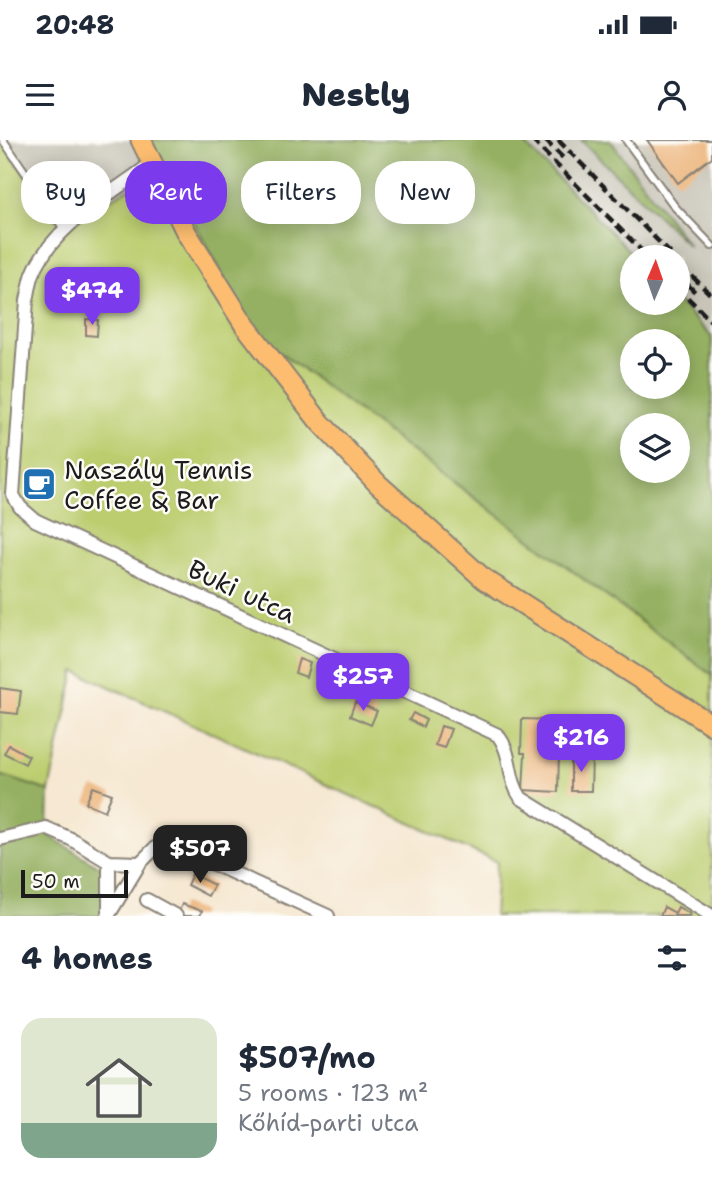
<!DOCTYPE html>
<meta charset="utf-8">
<style>
:root{--surface:#fff;--page:#f6f6f7;--text:#1f2937;--muted:#747a83;--accent:#7c3aed}
body{margin:0;font-family:"Shantell Sans",sans-serif;background:var(--page);color:var(--text);height:100vh;display:flex;flex-direction:column;font-size:26px;white-space:nowrap}
*{box-sizing:border-box;margin:0}
p{font-size:23px;color:var(--muted)}
.icon{flex:none;width:38px;height:38px;fill:none;stroke:currentColor;stroke-width:2;stroke-linecap:round;stroke-linejoin:round}
.map{position:relative;height:776px;overflow:hidden}
.side{display:flex;flex-direction:column;background:var(--surface);flex:1}
.side>*{flex:none}
.hud{position:absolute;left:21px;top:21px;width:670px;height:63px;display:flex;gap:14px}
.needle{width:46px;rotate:2deg}
.fabs{position:absolute;left:620px;top:105px;display:grid;gap:14px}
.fabs a{display:grid;place-items:center;width:70px;height:70px;border-radius:50%;background:var(--surface);box-shadow:0 4px 18px #0003;font-size:35px}
.scale{position:absolute;left:21px;bottom:18px;width:107px;box-sizing:border-box;padding-left:7px;border:4px solid #1c1c1c;border-top:0;font-size:19px;line-height:24px;white-space:nowrap;color:#1c1c1c;-webkit-text-stroke:5px #fdfcf7;paint-order:stroke}
.price{position:absolute;translate:-50% -60px;padding:0 16px;border-radius:14px;background:var(--accent);color:#fff;font-size:23px;line-height:46px;filter:drop-shadow(0 2px 4px #0008)}
.price::after{content:'';position:absolute;left:50%;top:42px;width:21px;height:16px;margin-left:-10px;background:inherit;clip-path:polygon(0 0,100% 0,50% 100%)}
.price.current{background:#222;color:#fff}
ul{padding:0;list-style:none}
li{display:flex;align-items:center;gap:21px;height:175px;padding:0 21px}
li span{display:grid;place-items:center;flex:none;width:196px;height:140px;border-radius:21px;color:#555}
li>.icon{margin-inline-start:auto}
span .icon{width:84px;height:84px;fill:#fffc;stroke-width:1}
li b{font-size:30px}
h2{display:flex;justify-content:space-between;align-items:center;height:84px;padding:0 21px;font-size:30px}
.tag{padding:0 24px;border-radius:28px;background:var(--surface);box-shadow:0 4px 18px #0003;font-size:24px;line-height:63px}
.tag.current{background:var(--accent);color:#fff}
.status{display:flex;justify-content:space-between;align-items:center;height:49px;padding:0 35px;background:var(--surface);direction:ltr}
.status svg{height:19px;fill:currentColor}
header{display:flex;justify-content:space-between;align-items:center;height:91px;padding:0 21px;background:var(--surface);font-size:32px;font-weight:800}
.map>svg:first-child{display:block}
</style>
<div class="status"><b>20:48</b><svg viewBox="0 0 49 12"><path d="M0 12V9h3v3zM5 12V6h3v6zM10 12V3h3v9zM15 12V0h3v12zM26 1h20v11H26zM47 4h2v5h-2z"/></svg></div>
<header><svg class="icon" aria-label="menu" viewBox="0 0 24 24"><path d="M4 6h16M4 12h16M4 18h16"/></svg>Nestly<svg class="icon" aria-label="person" viewBox="0 0 24 24"><circle cx="12" cy="8" r="4"/><path d="M4 21q1-7 8-7t8 7"/></svg></header>
<div class="map">
<svg width="712" height="776" viewBox="0 0 712 776">
<rect width="100%" height="100%" fill="#fdfcf7"/>
<filter id="ink" filterUnits="userSpaceOnUse"><feTurbulence type="fractalNoise" baseFrequency=".0143" numOctaves="2"/><feDisplacementMap in="SourceGraphic" scale="14" xChannelSelector="R" yChannelSelector="G"/><feConvolveMatrix kernelMatrix="1 2 1 2 8 2 1 2 1" color-interpolation-filters="sRGB"/></filter>
<filter id="wash" filterUnits="userSpaceOnUse"><feTurbulence type="fractalNoise" baseFrequency=".00686" numOctaves="4" result="noise"/><feDisplacementMap in="SourceGraphic" scale="28" xChannelSelector="R" yChannelSelector="G"/><feGaussianBlur stdDeviation="1.57" result="paint"/><feColorMatrix in="noise" values="0 0 0 0 0 0 0 0 0 0 0 0 0 0 0 0 0 1.4 0 .05"/><feComposite in="paint" operator="in"/></filter>
<g filter="url(#wash)">
<rect width="100%" height="100%" fill="#f6e8d2"/>
<!-- industrial -->
<path fill="#c8c4b8" d="M2 0H150L165 28 62 87Z
M521 0H581L685 102 610 0H712V197L677 161V117H635Z"/>
<!-- green -->
<path fill="#bccd6f" stroke="#6c7446" stroke-width="2" d="M0 0 62 87 165 28 254 193 712 535V776H494L497 722 75 531 49 651 0 635Z"/>
<!-- forest -->
<path fill="#95b062" stroke="#58663f" stroke-width="2" fill-rule="evenodd" d="M150 0H521L635 117H632V163L677 161 712 197V535L254 193ZM632 201H677V247H632ZM632 285H677V331H632Z
M581 0H610L689 106Z
M0 635 49 651 48 695 110 733 101 776H0Z"/>
<g id="blocks">
<!-- building -->
<path fill="#edb881" d="M647 0H712V17L678 43Z
M86 179 98 180 97 196 86 195Z
M29 330 51 332 49 358 27 356Z
M299 519 310 523 306 537 295 533Z
M0 548 21 551 18 574 0 572Z
M355 562 377 571 371 585 350 576Z
M413 573 426 580 423 587 409 580Z
M522 579 552 580 551 613 559 614 558 652 523 650 525 613H521Z
M441 586 451 589 444 608 435 605Z
M9 605 29 616 25 624 4 613Z
M592 616 591 651H571V618Z
M93 647 112 654 105 671 86 663Z
M192 734 214 745 208 756 187 745Z
M182 764 202 771 200 776H177Z
M664 767 675 773 678 767 690 774 689 776H660Z"/>
</g>
</g>
<g filter="url(#ink)">
<use href="#blocks" fill-opacity="0" stroke="#898277" stroke-width="2"/>
<g fill="none" stroke-linecap="round" stroke-linejoin="round">
<!-- lane casing -->
<g stroke="#898277" stroke-width="10">
<path id="lane" d="M3 0 64 89
M626 0 675 67 712 106"/>
</g>
<!-- street casing -->
<g stroke="#898277" stroke-width="16">
<path id="street" d="M152 23C113 53 52 86 33 134 30 142 29 152 27 160L13 355 20 367 35 380 498 595C513 615 507 638 521 658L712 776
M0 699 46 688 71 699 109 722
M147 760 176 776
M109 773V722L140 723
M108 776 140 723 155 708 174 706 328 776"/>
</g>
<!-- primary casing -->
<g stroke="#898277" stroke-width="23">
<path id="primary" d="M141 0 186 92 244 184 319 281 378 344 484 439 712 585"/>
</g>
<!-- lane -->
<use href="#lane" stroke="#fff" stroke-width="6"/>
<!-- street -->
<use href="#street" stroke="#fff" stroke-width="12"/>
<!-- primary -->
<use href="#primary" stroke="#fcbd6f" stroke-width="19"/>
<!-- rail -->
<path stroke="#1c1c1c" stroke-width="4.5" stroke-dasharray="10 5" stroke-linecap="butt" d="M532 0 648 117
M545 0 563 18
M558 0 674 117
M677 134 695 152
M692 136 712 156
M677 147 712 182"/>
</g>
</g>
<!-- icons -->
<defs>
<g id="cafe-square" transform="scale(1.75)"><rect x="-9" y="-9" width="18" height="18" rx="4" fill="#1f6fb2" stroke="#fdfcf7"/><path d="M-5.5-4.5H6V0H3Q3 3.5 0 3.5H-2.5Q-5.5 3.5-5.5 0ZM3-3.2v2h1.7v-2ZM-6 4.5H4V6H-6Z" fill="#fff"/></g>
</defs>
<g fill-rule="evenodd">
<use href="#cafe-square" x="39" y="344"/>
</g>
<g text-anchor="middle" dominant-baseline="central" stroke-width="5" stroke-linejoin="round" paint-order="stroke">
<!-- poi labels -->
<g font-size="26" fill="#1c1c1c" stroke="#fdfcf7" text-anchor="start">
<text x="64" y="329">Naszály Tennis<tspan x="64" dy="30">Coffee &amp; Bar</tspan></text>
</g>
<!-- street labels -->
<g font-size="26" fill="#1c1c1c" stroke="#fdfcf7">
<text transform="translate(242 451) rotate(25)">Buki utca</text>
</g>
</g>
</svg>
<div class="fabs">
<a><svg class="needle" viewBox="-14 -14 28 28"><path d="M0-13l5 13h-10z" fill="#e53935"/><path d="M0 13l5-13h-10z" fill="#747a83"/></svg></a>
<a><svg class="icon" aria-label="locate" viewBox="0 0 24 24"><circle cx="12" cy="12" r="6"/><path d="M12 2v4M12 18v4M2 12h4M18 12h4"/></svg></a>
<a><svg class="icon" aria-label="layers" viewBox="0 0 24 24"><path d="M12 4l9 5-9 5-9-5zM3 14l9 5 9-5"/></svg></a>
</div>
<div class="scale">50 m</div>
<b class="price" style="left:92px;top:187px">$474</b>
<b class="price" style="left:363px;top:573px">$257</b>
<b class="price" style="left:581px;top:634px">$216</b>
<b class="price current" style="left:200px;top:745px">$507</b>
<div class="hud">
<a class="tag">Buy</a>
<a class="tag current">Rent</a>
<a class="tag">Filters</a>
<a class="tag">New</a>
</div>
</div>
<section class="side">
<h2>4 homes<svg class="icon" aria-label="filters" viewBox="0 0 24 24"><path d="M4 7h16M4 17h16"/><circle cx="9" cy="7" r="2"/><circle cx="15" cy="17" r="2"/></svg></h2>
<ul>
<li><span style="background:linear-gradient(#dfe7d0 75%,#7fa58c 0)"><svg class="icon" aria-label="home" viewBox="0 0 24 24"><path d="M3 11l9-7 9 7M6 9v11h12V9"/></svg></span><div><b>$507/mo</b><p>5 rooms · 123 m²</p><p>Kőhíd-parti utca</p></div></li>
</ul>
</section>
